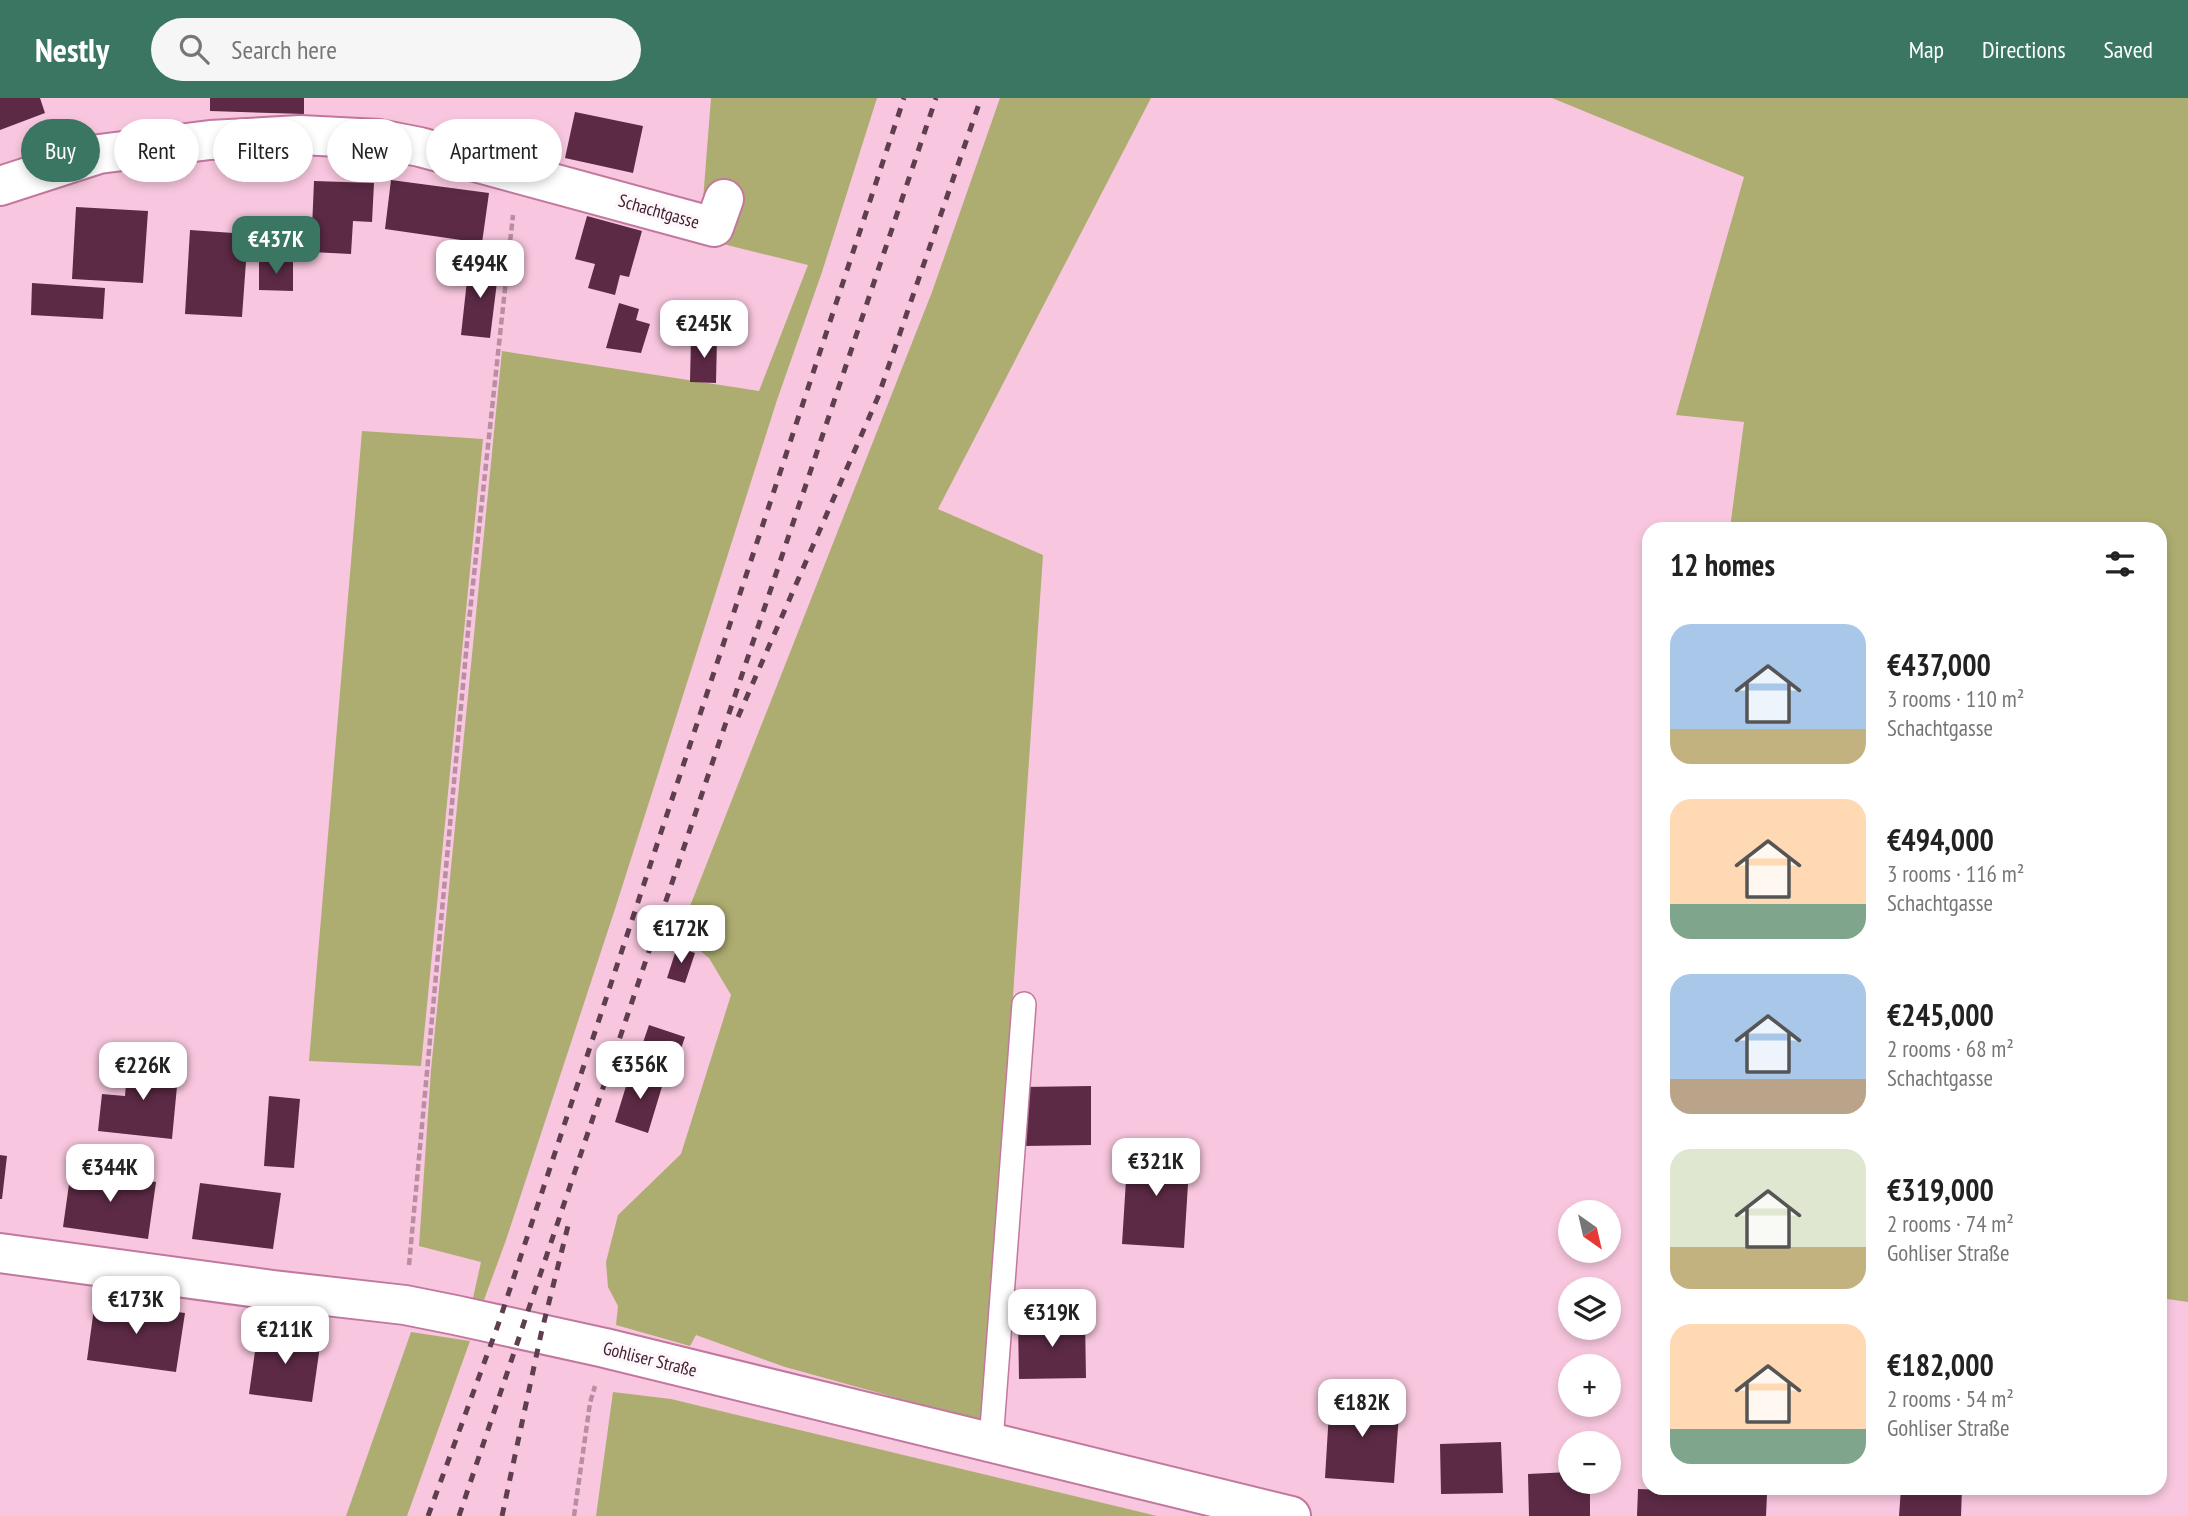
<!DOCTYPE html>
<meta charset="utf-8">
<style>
:root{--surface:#fff;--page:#f6f6f6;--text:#222;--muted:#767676;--accent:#3a7661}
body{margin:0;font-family:"PT Sans Narrow",sans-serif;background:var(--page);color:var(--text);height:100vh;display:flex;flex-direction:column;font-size:26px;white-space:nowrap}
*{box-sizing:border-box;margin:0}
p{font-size:23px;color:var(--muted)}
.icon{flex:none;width:38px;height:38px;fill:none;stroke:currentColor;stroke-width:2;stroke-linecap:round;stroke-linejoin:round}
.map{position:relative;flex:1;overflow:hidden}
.details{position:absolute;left:1642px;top:424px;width:525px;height:973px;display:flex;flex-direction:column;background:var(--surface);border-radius:21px;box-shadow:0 4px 10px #0003}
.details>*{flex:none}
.banner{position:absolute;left:21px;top:21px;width:665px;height:63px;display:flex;gap:14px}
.needle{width:46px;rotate:146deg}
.fabs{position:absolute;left:1558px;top:1102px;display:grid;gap:14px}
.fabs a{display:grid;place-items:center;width:63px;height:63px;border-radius:50%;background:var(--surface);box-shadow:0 4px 10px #0003;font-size:35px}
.price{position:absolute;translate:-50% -60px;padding:0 16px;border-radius:14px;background:#fff;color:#222;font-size:23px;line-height:46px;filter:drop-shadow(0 2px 4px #0008)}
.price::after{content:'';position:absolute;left:50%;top:42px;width:21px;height:16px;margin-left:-10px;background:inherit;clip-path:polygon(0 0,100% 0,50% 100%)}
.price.active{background:var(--accent);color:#fff}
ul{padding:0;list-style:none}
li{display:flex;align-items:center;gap:21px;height:175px;padding:0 28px}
li span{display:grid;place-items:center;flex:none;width:196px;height:140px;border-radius:21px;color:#555}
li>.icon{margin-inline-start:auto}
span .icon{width:84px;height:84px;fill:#fffc;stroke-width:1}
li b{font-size:30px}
h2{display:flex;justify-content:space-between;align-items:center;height:84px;padding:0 28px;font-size:30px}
.tag{padding:0 24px;border-radius:32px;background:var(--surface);box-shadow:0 4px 10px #0003;font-size:24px;line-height:63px}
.tag.active{background:var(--accent);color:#fff}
header{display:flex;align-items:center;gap:42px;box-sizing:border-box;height:98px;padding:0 35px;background:var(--accent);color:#fff}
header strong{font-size:33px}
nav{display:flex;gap:38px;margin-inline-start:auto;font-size:24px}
.search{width:490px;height:63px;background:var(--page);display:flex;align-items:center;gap:18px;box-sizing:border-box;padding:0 24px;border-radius:38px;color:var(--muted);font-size:26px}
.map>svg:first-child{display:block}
</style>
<header>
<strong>Nestly</strong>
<div class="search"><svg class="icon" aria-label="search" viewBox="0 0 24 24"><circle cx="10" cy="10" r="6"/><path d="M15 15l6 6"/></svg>Search here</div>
<nav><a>Map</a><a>Directions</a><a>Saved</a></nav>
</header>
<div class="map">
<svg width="2188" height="1418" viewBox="0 0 2188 1418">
<rect width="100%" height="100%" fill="#f8c7df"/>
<!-- green -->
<path fill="#adad71" d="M711 0H877L822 174 777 302 616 808 506 1142 484 1202 473 1200 481 1164 419 1148 431 972 502 253 759 293 808 167 723 146 734 92 702 115Z
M1000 0H1151L938 411 1043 457 984 1324 785 1269 696 1237 690 1248 616 1227 618 1208 608 1189 606 1164 618 1117 681 1056 731 897 709 860 679 836 932 194Z
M1552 0H2188V1204L2160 1200V430H1730L1744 324 1676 317 1744 79Z
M362 333 483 341 421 968 309 963Z
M411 1234 470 1243 407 1418H346Z
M613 1294 671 1301 1157 1418H596Z"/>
<!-- building -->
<path fill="#5c2a45" d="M0 0H40L45 15 0 32Z
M210 0H304V16L210 13Z
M575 14 643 28 633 75 565 60Z
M391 82 489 95 482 145 385 131Z
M314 83 374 85 372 124 353 123 351 156 311 154Z
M76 109 148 113 143 185 72 181Z
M587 118 642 133 629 179 620 177 615 197 588 190 595 166 575 161Z
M262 123H292L290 157 261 156Z
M190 132 248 136 242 219 185 216Z
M259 162 293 163V193L259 192Z
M469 164 499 168 490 240 461 237Z
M32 185 105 190 103 221 31 217Z
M619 205 639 211 636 222 650 226 641 255 606 250Z
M691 239 717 240 716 285 690 284Z
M677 849 695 855 685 885 667 880Z
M649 927 685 939 673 974 637 962Z
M128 962 179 967 172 1041 98 1033 102 996 125 998Z
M631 972 664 982 648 1035 615 1024Z
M1091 988V1047L1024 1048V989Z
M269 998 300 1001 294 1070 264 1068Z
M1128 1050 1190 1054 1184 1150 1122 1146Z
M0 1057 7 1058 2 1101H0Z
M71 1072 156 1084 148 1141 63 1129Z
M200 1085 281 1095 273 1151 192 1141Z
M95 1203 185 1215 176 1274 87 1262Z
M1085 1221 1086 1280 1019 1281 1018 1222Z
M258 1232 321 1241 312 1304 249 1296Z
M1330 1297 1400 1302 1394 1385 1325 1380Z
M1501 1344 1503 1395 1441 1396 1440 1346Z
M1570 1374V1384H1590V1418H1529L1528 1376Z
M1901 1390H1962L1961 1418H1899Z
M1638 1391 1767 1396 1766 1418H1637Z"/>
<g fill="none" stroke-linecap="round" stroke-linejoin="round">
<!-- lane casing -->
<g stroke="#c2789e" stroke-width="26">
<path id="lane" d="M991 1344 1024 906"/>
</g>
<!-- street casing -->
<g stroke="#c2789e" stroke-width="42">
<path id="street" d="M0 88 99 56 210 42 300 37 379 41 420 49 714 129 724 101"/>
</g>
<!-- secondary casing -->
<g stroke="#c2789e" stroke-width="42">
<path id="secondary" d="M0 1155 273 1192 405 1207 455 1217 605 1250 1291 1418"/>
</g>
<!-- path -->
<path stroke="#b98ea3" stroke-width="4.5" stroke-dasharray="7 3.5" stroke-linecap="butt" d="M409 1167 469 523 513 117
M574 1418 590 1305 595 1288"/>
<!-- lane -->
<use href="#lane" stroke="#fff" stroke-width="23"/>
<!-- street -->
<use href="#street" stroke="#fff" stroke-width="38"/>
<!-- secondary -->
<use href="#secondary" stroke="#fff" stroke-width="38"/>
<!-- rail -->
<path stroke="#5f3e4f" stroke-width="5" stroke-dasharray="9 9" stroke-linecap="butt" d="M738 619 878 299 981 0
M428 1418 498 1227 904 0
M459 1418 936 0
M502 1418 541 1236 569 1124"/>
</g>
<g text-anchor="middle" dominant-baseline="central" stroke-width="7" stroke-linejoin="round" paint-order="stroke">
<!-- street labels -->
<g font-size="18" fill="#3f2131" stroke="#fef6fa">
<text transform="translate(659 113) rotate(16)">Schachtgasse</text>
<text transform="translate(650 1261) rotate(14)">Gohliser Straße</text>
</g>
</g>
</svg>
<div class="fabs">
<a><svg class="needle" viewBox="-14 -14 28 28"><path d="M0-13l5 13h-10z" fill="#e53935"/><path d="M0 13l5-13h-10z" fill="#767676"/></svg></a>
<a><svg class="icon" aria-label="layers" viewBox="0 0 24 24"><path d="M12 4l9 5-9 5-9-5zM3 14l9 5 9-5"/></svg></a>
<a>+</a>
<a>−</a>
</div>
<b class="price active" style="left:276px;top:178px">€437K</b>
<b class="price" style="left:480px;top:202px">€494K</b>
<b class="price" style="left:704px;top:262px">€245K</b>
<b class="price" style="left:681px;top:867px">€172K</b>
<b class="price" style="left:640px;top:1003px">€356K</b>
<b class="price" style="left:143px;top:1004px">€226K</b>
<b class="price" style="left:1156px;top:1100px">€321K</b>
<b class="price" style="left:110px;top:1106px">€344K</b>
<b class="price" style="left:136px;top:1238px">€173K</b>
<b class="price" style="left:1052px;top:1251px">€319K</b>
<b class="price" style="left:285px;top:1268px">€211K</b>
<b class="price" style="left:1362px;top:1341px">€182K</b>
<div class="banner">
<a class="tag active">Buy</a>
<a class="tag">Rent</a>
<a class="tag">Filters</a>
<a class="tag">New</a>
<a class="tag">Apartment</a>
</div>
<section class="details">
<h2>12 homes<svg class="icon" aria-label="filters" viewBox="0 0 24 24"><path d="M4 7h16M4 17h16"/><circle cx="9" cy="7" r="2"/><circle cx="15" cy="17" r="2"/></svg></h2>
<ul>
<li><span style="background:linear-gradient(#a9c7e8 75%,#c2b280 0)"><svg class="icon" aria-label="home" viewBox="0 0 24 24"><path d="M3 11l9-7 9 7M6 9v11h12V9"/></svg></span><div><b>€437,000</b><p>3 rooms · 110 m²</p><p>Schachtgasse</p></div></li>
<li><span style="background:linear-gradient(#ffd9b3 75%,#7fa58c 0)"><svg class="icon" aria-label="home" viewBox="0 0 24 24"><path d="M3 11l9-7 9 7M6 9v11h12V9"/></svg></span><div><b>€494,000</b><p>3 rooms · 116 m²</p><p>Schachtgasse</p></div></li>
<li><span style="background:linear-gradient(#a9c7e8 75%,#b9a48a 0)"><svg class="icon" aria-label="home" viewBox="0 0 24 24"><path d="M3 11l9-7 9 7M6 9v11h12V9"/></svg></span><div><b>€245,000</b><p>2 rooms · 68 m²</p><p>Schachtgasse</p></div></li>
<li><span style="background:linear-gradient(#dfe7d0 70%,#c2b280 0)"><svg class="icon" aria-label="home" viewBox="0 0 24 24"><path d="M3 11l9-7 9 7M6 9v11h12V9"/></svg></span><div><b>€319,000</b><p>2 rooms · 74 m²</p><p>Gohliser Straße</p></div></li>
<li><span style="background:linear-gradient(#ffd9b3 75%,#7fa58c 0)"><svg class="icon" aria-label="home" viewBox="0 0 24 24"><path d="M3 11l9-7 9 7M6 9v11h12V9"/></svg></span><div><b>€182,000</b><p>2 rooms · 54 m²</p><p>Gohliser Straße</p></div></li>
</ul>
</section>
</div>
